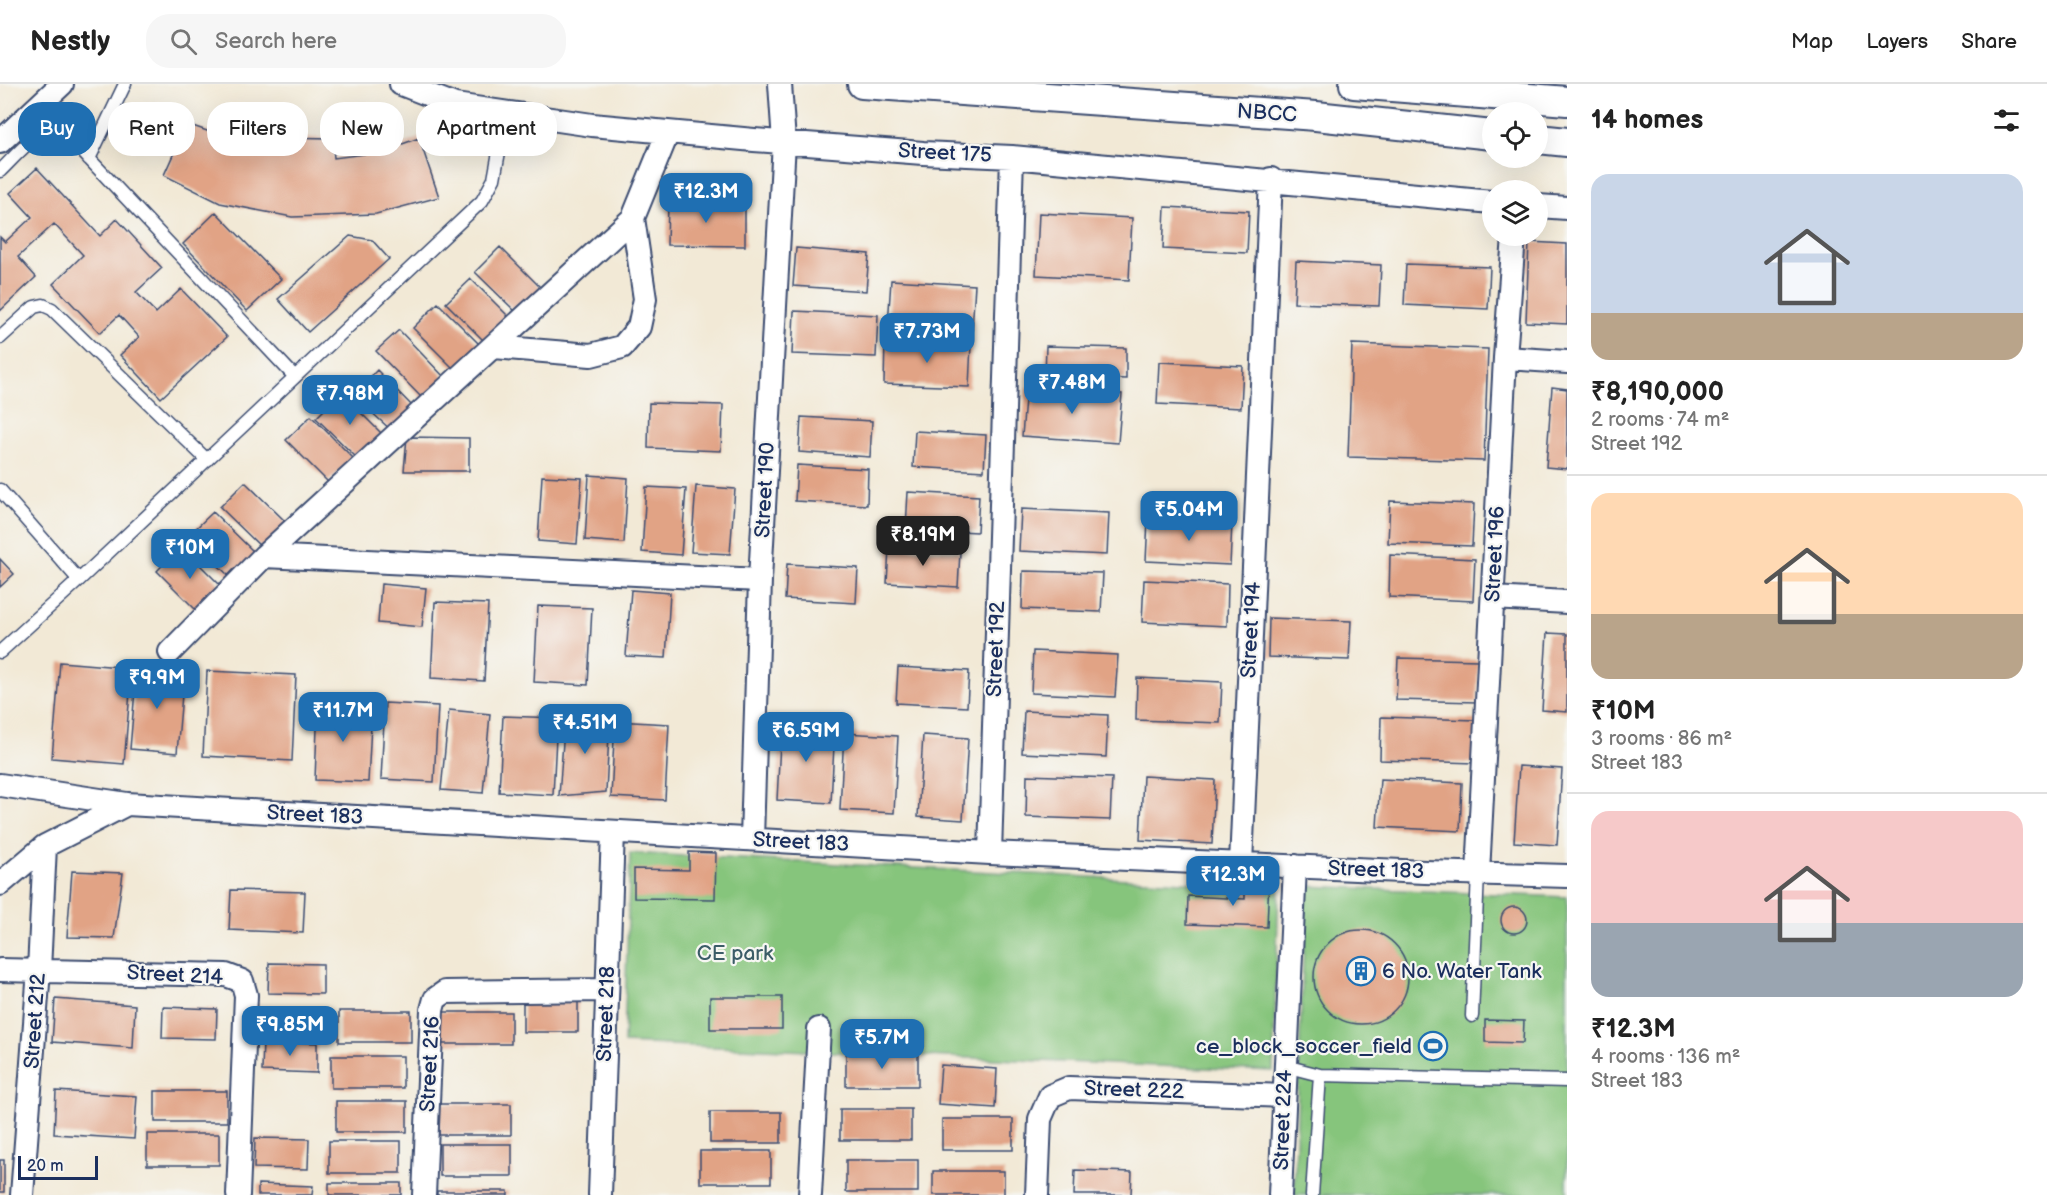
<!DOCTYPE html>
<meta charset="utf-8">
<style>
:root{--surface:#fff;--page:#f6f6f6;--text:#222;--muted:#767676;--line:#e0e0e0;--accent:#1f6fb2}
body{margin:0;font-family:"Balsamiq Sans",sans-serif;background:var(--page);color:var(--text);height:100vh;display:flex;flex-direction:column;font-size:22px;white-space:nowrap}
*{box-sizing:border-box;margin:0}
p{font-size:20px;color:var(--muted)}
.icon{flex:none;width:33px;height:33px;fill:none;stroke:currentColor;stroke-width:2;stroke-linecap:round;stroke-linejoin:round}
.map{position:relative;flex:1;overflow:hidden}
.drawer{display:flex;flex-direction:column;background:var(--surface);width:480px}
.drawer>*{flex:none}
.hud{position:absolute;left:18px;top:18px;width:570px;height:54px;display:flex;gap:12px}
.buttons{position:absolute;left:1482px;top:18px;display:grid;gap:12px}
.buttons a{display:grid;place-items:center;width:66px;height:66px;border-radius:50%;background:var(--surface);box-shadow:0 6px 24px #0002;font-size:30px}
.scale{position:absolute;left:18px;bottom:15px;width:80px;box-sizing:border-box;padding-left:6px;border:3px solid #1b2f5e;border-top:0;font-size:16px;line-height:21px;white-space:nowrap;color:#1b2f5e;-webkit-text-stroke:4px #f6f6f2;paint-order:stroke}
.price{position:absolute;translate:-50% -51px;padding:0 14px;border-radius:12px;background:var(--accent);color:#fff;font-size:20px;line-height:39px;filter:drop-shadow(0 2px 3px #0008)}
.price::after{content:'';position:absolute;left:50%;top:36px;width:18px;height:14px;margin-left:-9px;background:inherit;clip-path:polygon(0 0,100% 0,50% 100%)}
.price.selected{background:#222;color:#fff}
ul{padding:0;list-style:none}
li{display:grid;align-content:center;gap:12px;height:318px;padding:0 24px}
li+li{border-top:2px solid var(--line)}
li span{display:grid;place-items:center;height:186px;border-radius:18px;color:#555}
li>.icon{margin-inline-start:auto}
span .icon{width:108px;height:108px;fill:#fffc;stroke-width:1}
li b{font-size:26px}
h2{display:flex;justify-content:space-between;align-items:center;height:72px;padding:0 24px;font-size:26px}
.pill{padding:0 21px;border-radius:24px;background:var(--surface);box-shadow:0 6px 24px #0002;font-size:21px;line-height:54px}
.pill.selected{background:var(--accent);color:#fff}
header{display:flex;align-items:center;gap:36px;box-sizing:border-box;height:84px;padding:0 30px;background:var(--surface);border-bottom:2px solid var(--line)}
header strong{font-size:28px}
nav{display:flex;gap:33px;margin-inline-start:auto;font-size:21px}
.search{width:420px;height:54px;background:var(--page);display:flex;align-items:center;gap:15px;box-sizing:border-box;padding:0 21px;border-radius:24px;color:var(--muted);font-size:22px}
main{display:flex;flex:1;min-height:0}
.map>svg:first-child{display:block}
</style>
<header>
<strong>Nestly</strong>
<div class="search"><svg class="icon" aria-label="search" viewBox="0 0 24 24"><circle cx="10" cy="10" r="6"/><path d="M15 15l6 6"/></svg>Search here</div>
<nav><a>Map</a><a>Layers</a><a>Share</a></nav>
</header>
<main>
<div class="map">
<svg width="1567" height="1111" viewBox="0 0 1567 1111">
<rect width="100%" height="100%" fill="#f6f6f2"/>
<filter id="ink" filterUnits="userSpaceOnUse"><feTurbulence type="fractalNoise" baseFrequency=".0167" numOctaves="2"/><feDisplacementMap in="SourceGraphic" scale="12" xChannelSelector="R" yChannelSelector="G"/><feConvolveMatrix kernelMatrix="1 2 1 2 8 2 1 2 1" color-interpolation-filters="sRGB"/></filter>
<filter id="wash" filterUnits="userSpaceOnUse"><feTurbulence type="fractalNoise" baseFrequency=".008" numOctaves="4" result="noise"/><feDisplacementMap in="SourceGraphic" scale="24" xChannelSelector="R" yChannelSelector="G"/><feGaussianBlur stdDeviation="1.35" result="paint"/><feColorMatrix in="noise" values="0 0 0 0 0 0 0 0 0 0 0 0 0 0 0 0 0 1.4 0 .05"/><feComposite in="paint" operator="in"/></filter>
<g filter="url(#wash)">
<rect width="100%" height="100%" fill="#f2e9d6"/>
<!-- green -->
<path fill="#86c57c" stroke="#507a6d" stroke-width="1.5" d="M630 769 1279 803 1273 987 624 959Z
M1306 802 1567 813V1111H1294Z"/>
<g id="blocks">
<!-- building -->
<path fill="#e1a385" d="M187 40 273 70 277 53 332 54 334 74 380 68 419 54 439 113 376 130 292 133 220 119 164 91Z
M37 84 100 152 117 135 162 184 136 208 156 229 181 205 227 253 161 314 120 271 139 253 119 231 100 249 53 200 83 171 54 140 18 173 36 193 0 227V153L5 158 32 133 10 109Z
M668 119H745V162L667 161Z
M1165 123 1249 127 1247 169 1163 165Z
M216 128 281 195 247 227 183 160Z
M1039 129 1132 134 1129 196 1036 191Z
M350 152 372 156 389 175 308 248 278 215Z
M1529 158 1567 160V240L1526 238Z
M500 163 543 206 518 230 475 188Z
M796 164 869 170 866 207 793 202Z
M1296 177 1381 181 1379 222 1294 219Z
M1406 180 1490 183 1488 225 1404 221Z
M471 195 513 237 488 261 446 219Z
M891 196 975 201 972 246 888 241Z
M438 219 480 261 455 286 413 244Z
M794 227 878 231 876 273 792 270Z
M399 246 446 295 424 316 376 267Z
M885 257 971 260 969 303 884 300Z
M1352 260 1488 265 1484 377 1348 373Z
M1046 262 1126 264V295L1045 292Z
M1159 278 1243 282 1241 324 1157 320Z
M377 286 415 325 393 348 353 311Z
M1026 303 1122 310 1118 359 1022 352Z
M1552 303 1567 305V385L1546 383Z
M341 309 383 351 359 376 316 334Z
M649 319 723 321 721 367 648 364Z
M311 332 353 374 328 398 286 356Z
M801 333 872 337 870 373 799 368Z
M915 347 986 351 984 387 913 383Z
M407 353 469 354V387H404Z
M797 381 868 385 867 421 795 417Z
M589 391 628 394 624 459 585 456Z
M542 392 582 394 577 460 538 457Z
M245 398 288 440 263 465 220 423Z
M696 402 735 405 730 470 691 468Z
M646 403 686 405 681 471 642 468Z
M908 408 979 412 977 448 906 444Z
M1390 417 1474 420 1472 462 1388 459Z
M1021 425 1109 429 1107 471 1019 467Z
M213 428 256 470 231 494 188 452Z
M1148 435 1232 439 1230 481 1146 477Z
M181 462 223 504 199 529 157 487Z
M889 464 960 468 958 503 887 499Z
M1390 471 1475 475 1473 517 1389 513Z
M0 475 14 490 0 503Z
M787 480 858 484 856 519 785 515Z
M1023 487 1103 489 1101 528 1022 525Z
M1144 496 1228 500 1227 542 1142 538Z
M381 500 426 504 422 543 378 539Z
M631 506 670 509 666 574 626 572Z
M435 518 488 520 484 597 431 594Z
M538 522 592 524 588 601 534 598Z
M1269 534 1351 537 1349 576 1268 573Z
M1547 549 1567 550V628L1542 626Z
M1033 567 1118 571 1115 613 1031 609Z
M1398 574 1478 576 1477 618 1396 616Z
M60 578 132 584 124 680 52 674Z
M137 583 184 587 177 669 130 665Z
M898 583 969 587 967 623 896 619Z
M207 587 296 591 292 677 203 672Z
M1137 594 1222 598 1220 639 1136 636Z
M318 619 372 622 368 698 315 696Z
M385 619 438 622 434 698 381 695Z
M449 626 490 630 483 709 441 706Z
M1024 627 1108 631 1106 673 1022 669Z
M610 631 606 708 559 712 565 632Z
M503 632 557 634 553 711 499 708Z
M1381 633 1476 636 1475 679 1380 676Z
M615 637 669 640 665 716 611 713Z
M781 639 835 642 831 719 777 716Z
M844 649 898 652 894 729 840 726Z
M923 651 968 654 963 736 918 733Z
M1519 682 1562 685 1557 761 1514 758Z
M1027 691 1112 694 1110 736 1026 733Z
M1143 692 1215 696 1212 760 1140 756Z
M1380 695 1462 699 1460 747 1377 743Z
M689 768 716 769 715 815 634 814V785L689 786Z
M72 787 123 789 114 854 67 853Z
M1245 793 1269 794 1267 843 1187 840 1188 812 1245 815Z
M231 806 305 808 303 849 229 846Z
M1501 836a13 13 0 1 1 26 0a13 13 0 1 1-26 0Z
M1314 893a47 47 0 1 1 94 0a47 47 0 1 1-94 0Z
M269 879 323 880V910L268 909Z
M710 913H782V945H710Z
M55 915 135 921 133 964 52 958Z
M523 918H578V948H523Z
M163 923 217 925 216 955 162 954Z
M339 927H411V958H339Z
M439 928H511V960H439Z
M1485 936 1524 937 1523 959 1485 958Z
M263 957 317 959V989L262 987Z
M846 970H918V1002H846Z
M331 972H403V1004H331Z
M941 981 997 985 995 1024 938 1020Z
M56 1007 137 1012 134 1055 54 1050Z
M155 1007H227V1038H155Z
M336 1017H407V1048H336Z
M439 1020H511V1051H439Z
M840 1025H911V1056H840Z
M710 1028H781V1059H710Z
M942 1035H1013V1066H942Z
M147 1050H219V1081H147Z
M255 1054 309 1055 308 1085 254 1084Z
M329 1057H401V1089H329Z
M440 1060H512V1092H440Z
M700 1067H771V1099H700Z
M0 1076H4V1108H0Z
M846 1076H918V1108H846Z
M1075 1086 1132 1088 1131 1111H1074Z
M933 1087H1004V1111H933Z
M329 1099H401V1111H329Z
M258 1100 313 1102 312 1111H258Z
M437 1107H508V1111H437Z"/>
</g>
</g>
<g filter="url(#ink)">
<use href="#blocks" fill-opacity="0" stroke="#3b4b70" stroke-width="1.5"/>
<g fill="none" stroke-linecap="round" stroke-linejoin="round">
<!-- service casing -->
<g stroke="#3b4b70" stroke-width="15">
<path id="service" d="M89 75 125 0
M0 87C16 72 38 43 61 45L295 293
M0 254 34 223 43 221 52 225 207 376
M0 406 79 496
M0 568 79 496 482 117 494 95 499 68 500 27
M1472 932 1478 789
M1285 982 1320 991 1567 997
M1312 1111 1320 991"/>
</g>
<!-- minor casing -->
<g stroke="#3b4b70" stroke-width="26">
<path id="minor" d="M401 0 455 21 592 41 754 56 923 69 1012 73 1492 118
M0 58 62 0
M1538 122 1567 124
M494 263 591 271 622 263 639 243 645 215 633 134
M1505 274 1567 278
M264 472 760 496
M1493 514 1567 518
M170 568 264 472 633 134 668 48
M0 701 127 720
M752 755 760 496 784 58 780 0
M990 769 1012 73
M1241 780 1271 95
M1478 789 1505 274 1514 152
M0 800 45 762 127 720 990 769 1425 788 1567 792
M0 886 226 891 242 897 246 911 238 1111
M22 1111 39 886 45 762
M424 1111 432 926 435 915 445 908 606 906
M600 1111 613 748
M810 1111 819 945
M1037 1111 1040 1035 1050 1012 1069 1004 1284 1012
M1280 1111 1295 782"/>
</g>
<!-- tertiary casing -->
<g stroke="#3b4b70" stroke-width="32">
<path id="tertiary" d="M862 0 1316 32 1492 51
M1354 0 1567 17
M1538 55 1567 58"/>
</g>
<!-- service -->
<use href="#service" stroke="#fff" stroke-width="12"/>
<!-- minor -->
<use href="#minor" stroke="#fff" stroke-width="22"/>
<!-- tertiary -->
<use href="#tertiary" stroke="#fff" stroke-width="28"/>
</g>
</g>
<!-- icons -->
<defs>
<g id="building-ring" transform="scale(1.5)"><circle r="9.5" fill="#f6f6f2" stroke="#1f6fb2" stroke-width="1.5"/><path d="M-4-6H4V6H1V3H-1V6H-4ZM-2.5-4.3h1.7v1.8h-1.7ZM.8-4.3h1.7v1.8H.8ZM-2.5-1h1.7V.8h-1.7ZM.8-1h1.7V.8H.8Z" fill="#1f6fb2"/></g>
<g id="stadium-ring" transform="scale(1.5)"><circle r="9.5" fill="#f6f6f2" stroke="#1f6fb2" stroke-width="1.5"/><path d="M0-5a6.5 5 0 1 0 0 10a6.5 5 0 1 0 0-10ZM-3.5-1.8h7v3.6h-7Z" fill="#1f6fb2"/></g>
</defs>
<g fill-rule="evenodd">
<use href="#building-ring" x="1361" y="887"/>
<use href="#stadium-ring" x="1433" y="962"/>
</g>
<g text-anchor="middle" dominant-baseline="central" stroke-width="4.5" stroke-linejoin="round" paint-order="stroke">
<!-- street labels -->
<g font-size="21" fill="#1b2f5e" stroke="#f6f6f2">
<text transform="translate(1267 29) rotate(4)">NBCC</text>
<text transform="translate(945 69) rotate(3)">Street 175</text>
<text transform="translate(765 406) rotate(-87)">Street 190</text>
<text transform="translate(1495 470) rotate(-87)">Street 196</text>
<text transform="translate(1251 546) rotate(-87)">Street 194</text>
<text transform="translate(996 565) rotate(-88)">Street 192</text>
<text transform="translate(315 731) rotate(3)">Street 183</text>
<text transform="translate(801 758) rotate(3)">Street 183</text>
<text transform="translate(1376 786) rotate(2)">Street 183</text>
<text transform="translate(175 891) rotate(3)">Street 214</text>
<text transform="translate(606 930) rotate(-88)">Street 218</text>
<text transform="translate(35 937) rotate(-86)">Street 212</text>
<text transform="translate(430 980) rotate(-87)">Street 216</text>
<text transform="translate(1134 1006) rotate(2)">Street 222</text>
<text transform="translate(1283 1036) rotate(-88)">Street 224</text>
</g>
<!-- park labels -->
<g font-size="21" fill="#3b5c67" stroke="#f6f6f2">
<text x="735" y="869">CE park</text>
</g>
<!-- poi labels -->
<g font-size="21" fill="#1b2f5e" stroke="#f6f6f2" text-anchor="start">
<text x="1382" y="887">6 No. Water Tank</text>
<text x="1412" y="962" text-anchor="end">ce_block_soccer_field</text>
</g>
</g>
</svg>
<div class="buttons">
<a><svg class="icon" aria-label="locate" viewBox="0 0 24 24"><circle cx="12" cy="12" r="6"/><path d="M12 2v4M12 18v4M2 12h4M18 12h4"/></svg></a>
<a><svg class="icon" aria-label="layers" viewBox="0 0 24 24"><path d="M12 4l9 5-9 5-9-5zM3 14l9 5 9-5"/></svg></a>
</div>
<div class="scale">20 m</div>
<b class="price" style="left:706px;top:140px">₹12.3M</b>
<b class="price" style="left:927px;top:280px">₹7.73M</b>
<b class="price" style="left:1072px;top:331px">₹7.48M</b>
<b class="price" style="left:350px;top:342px">₹7.98M</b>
<b class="price" style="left:1189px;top:458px">₹5.04M</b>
<b class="price selected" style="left:923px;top:483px">₹8.19M</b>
<b class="price" style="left:190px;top:496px">₹10M</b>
<b class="price" style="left:157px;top:626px">₹9.9M</b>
<b class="price" style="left:343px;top:659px">₹11.7M</b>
<b class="price" style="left:585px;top:671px">₹4.51M</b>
<b class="price" style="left:806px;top:679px">₹6.59M</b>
<b class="price" style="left:1233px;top:823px">₹12.3M</b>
<b class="price" style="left:290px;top:973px">₹9.85M</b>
<b class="price" style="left:882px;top:986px">₹5.7M</b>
<div class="hud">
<a class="pill selected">Buy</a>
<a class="pill">Rent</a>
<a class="pill">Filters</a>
<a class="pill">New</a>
<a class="pill">Apartment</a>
</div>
</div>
<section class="drawer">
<h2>14 homes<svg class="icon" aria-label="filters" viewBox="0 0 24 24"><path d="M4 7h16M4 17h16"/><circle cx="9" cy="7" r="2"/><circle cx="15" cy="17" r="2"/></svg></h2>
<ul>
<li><span style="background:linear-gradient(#c9d6e8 75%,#b9a48a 0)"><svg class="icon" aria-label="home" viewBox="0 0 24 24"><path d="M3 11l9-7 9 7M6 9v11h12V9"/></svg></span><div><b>₹8,190,000</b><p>2 rooms · 74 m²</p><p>Street 192</p></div></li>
<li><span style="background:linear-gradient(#ffd9b3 65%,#b9a48a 0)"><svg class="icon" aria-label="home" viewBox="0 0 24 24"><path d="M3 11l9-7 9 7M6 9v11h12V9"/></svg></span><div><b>₹10M</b><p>3 rooms · 86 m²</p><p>Street 183</p></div></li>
<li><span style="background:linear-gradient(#f6c9c9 60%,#9aa5b1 0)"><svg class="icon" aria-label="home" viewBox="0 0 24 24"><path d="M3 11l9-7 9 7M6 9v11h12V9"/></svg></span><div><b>₹12.3M</b><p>4 rooms · 136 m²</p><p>Street 183</p></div></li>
</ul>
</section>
</main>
